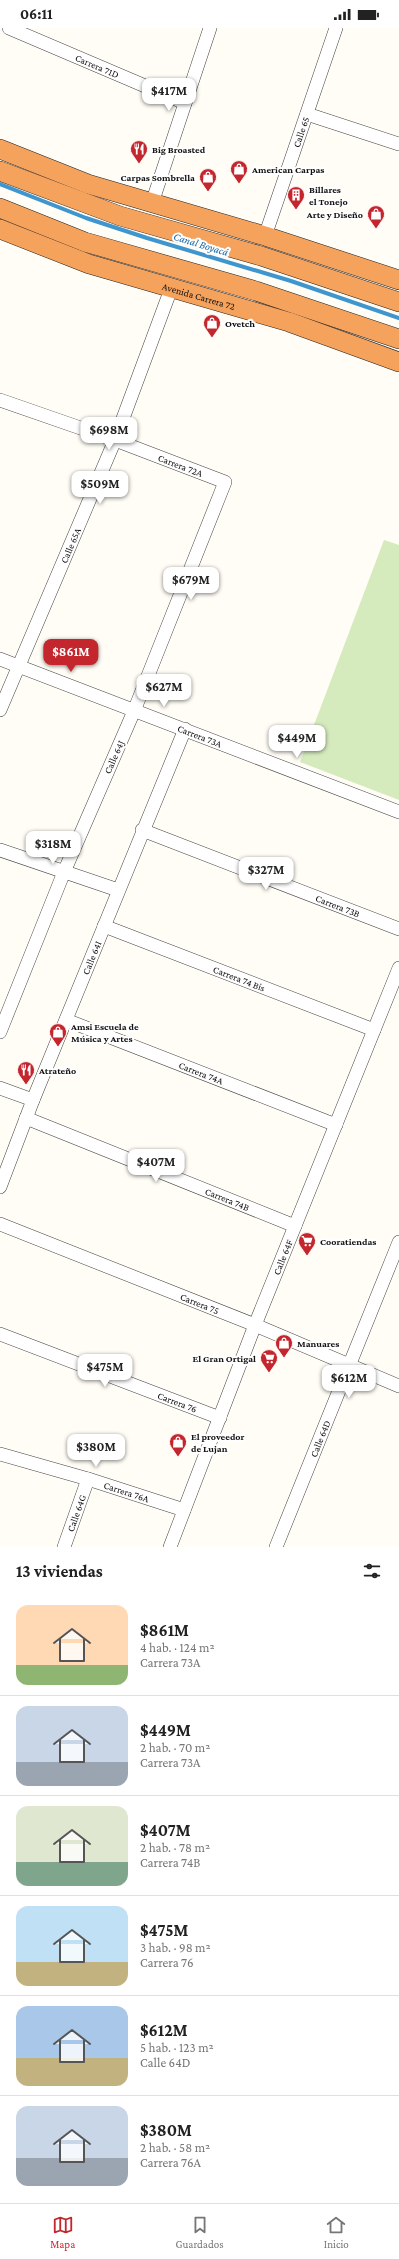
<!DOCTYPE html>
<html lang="es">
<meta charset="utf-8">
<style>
:root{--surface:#fff;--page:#f6f6f6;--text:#222;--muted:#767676;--line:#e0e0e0;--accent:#c4262e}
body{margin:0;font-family:"Crimson Pro",serif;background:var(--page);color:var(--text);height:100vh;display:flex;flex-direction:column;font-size:15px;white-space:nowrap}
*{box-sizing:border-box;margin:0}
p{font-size:13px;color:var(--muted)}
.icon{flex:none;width:22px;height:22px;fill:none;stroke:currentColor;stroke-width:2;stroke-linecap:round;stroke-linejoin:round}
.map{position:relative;height:1519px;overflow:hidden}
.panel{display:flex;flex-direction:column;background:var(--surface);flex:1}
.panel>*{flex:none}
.price{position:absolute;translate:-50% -34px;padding:0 9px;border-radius:8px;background:#fff;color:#222;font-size:13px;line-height:26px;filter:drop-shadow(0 1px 2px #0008)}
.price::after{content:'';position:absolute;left:50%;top:24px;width:12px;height:9px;margin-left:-6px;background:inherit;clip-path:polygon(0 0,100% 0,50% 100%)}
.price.active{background:var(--accent);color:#fff}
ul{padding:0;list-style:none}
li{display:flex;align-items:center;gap:12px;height:100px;padding:0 16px}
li+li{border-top:1px solid var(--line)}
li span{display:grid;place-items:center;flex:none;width:112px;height:80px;border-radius:12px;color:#555}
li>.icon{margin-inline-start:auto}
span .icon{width:48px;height:48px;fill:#fffc;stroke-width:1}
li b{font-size:17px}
h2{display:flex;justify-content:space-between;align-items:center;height:48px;padding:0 16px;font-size:17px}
.status{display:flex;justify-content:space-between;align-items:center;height:28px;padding:0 20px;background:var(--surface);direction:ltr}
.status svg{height:11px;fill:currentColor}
.menu{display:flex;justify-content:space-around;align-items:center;height:56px;border-top:1px solid var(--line);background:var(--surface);font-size:11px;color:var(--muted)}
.menu a{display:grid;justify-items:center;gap:2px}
.menu .active{color:var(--accent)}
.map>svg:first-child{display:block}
</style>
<div class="status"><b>06:11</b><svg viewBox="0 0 49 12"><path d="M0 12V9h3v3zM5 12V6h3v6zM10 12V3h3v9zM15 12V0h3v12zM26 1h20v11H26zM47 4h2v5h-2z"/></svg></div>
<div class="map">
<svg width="399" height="1519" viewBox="0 0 399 1519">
<rect width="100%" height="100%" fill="#fffdf5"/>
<!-- green -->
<path fill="#d5ebbd" d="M384 512 399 517V772L300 734Z"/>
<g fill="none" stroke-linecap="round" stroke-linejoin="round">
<!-- stream -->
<path stroke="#3f96cf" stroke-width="4" d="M0 156 86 190 147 210 291 253 399 290"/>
<!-- minor casing -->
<g stroke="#444" stroke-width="14">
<g id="minor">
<path id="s1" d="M9 0 185 75"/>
<path d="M307 86 399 116"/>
<path d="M152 175 210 0"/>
<path id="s2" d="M265 208 336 0"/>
<path id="s3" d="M0 372 115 412 225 454 134 683 64 844 0 1004"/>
<path id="s4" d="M0 631 399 784"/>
<path id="s5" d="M0 682 115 412 171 261"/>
<path id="s6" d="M142 802 399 901"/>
<path d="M0 822 118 862"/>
<path id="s7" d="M104 898 374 1002"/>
<path id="s8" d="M66 992 336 1097"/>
<path d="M0 1060 33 1072"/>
<path id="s9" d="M26 1090 295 1198"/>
<path id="s10" d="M0 1159 33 1072 185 701"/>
<path id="s11" d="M0 1196 255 1297 399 1358"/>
<path id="s12" d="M0 1306 220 1390"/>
<path id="s13" d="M0 1426 88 1451 184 1482"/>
<path id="s14" d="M64 1519 88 1451"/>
<path id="s15" d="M170 1519 255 1297 399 940"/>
<path id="s16" d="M276 1519 399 1214"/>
</g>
</g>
<!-- highway casing -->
<g stroke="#222" stroke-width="20">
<g id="highway">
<path d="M0 121 88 156 265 208 399 252"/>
<path d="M0 143 120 188 261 228 399 274"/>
<path d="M0 180 85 214 256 263 399 311"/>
<path id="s17" d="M0 201 89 236 289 294 399 334"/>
</g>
</g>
<!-- minor -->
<use href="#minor" stroke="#fff" stroke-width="13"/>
<!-- highway -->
<use href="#highway" stroke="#f5a25d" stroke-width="19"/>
</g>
<!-- icons -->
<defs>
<g id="restaurant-pin" transform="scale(0.9)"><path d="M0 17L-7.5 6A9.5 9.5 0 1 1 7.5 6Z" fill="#c4262e" stroke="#fff"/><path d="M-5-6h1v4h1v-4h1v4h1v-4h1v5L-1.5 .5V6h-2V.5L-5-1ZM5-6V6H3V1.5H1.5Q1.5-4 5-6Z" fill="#fff"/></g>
<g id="shop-pin" transform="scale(0.9)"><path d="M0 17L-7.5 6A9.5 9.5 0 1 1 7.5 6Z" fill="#c4262e" stroke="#fff"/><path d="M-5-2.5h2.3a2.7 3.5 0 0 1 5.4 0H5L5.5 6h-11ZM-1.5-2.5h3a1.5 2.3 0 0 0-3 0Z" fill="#fff"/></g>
<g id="building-pin" transform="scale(0.9)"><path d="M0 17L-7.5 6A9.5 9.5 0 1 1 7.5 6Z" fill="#c4262e" stroke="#fff"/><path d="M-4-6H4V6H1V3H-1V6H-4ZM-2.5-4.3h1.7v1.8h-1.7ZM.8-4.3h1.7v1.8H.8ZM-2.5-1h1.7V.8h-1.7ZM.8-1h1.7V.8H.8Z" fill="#fff"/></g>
<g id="supermarket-pin" transform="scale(0.9)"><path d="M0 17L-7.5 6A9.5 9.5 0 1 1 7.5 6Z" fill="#c4262e" stroke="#fff"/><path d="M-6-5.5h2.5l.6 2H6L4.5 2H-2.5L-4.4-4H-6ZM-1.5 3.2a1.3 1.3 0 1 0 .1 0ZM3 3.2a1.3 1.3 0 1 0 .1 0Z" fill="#fff"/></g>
</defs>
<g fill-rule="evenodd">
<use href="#restaurant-pin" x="139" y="121"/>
<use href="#shop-pin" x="239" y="141"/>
<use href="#shop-pin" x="208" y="149"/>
<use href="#building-pin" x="296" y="167"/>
<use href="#shop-pin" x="376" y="186"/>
<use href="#shop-pin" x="212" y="295"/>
<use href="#shop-pin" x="58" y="1004"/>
<use href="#restaurant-pin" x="26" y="1042"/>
<use href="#supermarket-pin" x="307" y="1213"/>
<use href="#shop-pin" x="284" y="1315"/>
<use href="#supermarket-pin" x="269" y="1330"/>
<use href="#shop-pin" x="178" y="1414"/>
</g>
<g text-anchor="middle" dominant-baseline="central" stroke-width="4" stroke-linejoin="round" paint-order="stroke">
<!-- street labels -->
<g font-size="10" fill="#111" stroke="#fff">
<text stroke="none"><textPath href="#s1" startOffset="96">Carrera 71D</textPath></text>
<text stroke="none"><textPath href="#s2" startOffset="110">Calle 65</textPath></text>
<text stroke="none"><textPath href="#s17" startOffset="210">Avenida Carrera 72</textPath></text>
<text stroke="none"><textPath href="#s3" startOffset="192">Carrera 72A</textPath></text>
<text stroke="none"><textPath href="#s5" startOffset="179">Calle 65A</textPath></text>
<text stroke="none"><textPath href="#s4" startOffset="214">Carrera 73A</textPath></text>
<text transform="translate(114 729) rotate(-66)">Calle 64J</text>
<text stroke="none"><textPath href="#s6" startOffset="210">Carrera 73B</textPath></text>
<text stroke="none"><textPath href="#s10" startOffset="247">Calle 64I</textPath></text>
<text stroke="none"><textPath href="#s7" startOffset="145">Carrera 74 Bis</textPath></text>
<text stroke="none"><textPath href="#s8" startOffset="145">Carrera 74A</textPath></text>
<text stroke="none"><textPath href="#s9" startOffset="217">Carrera 74B</textPath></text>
<text stroke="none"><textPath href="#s15" startOffset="311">Calle 64F</textPath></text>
<text stroke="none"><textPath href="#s11" startOffset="215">Carrera 75</textPath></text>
<text stroke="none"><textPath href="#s12" startOffset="190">Carrera 76</textPath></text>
<text stroke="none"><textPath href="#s16" startOffset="117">Calle 64D</textPath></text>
<text stroke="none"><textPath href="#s13" startOffset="132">Carrera 76A</textPath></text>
<text stroke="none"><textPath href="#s14" startOffset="36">Calle 64G</textPath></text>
</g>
<!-- poi labels -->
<g font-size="10" font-weight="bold" fill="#111" stroke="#fff" text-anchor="start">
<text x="152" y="121">Big Broasted</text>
<text x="252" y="141">American Carpas</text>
<text x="195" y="149" text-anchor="end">Carpas Sombrella</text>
<text x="309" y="161">Billares<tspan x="309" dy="12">el Tonejo</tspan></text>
<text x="363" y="186" text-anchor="end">Arte y Diseño</text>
<text x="225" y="295">Ovetch</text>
<text x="71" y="998">Amsi Escuela de<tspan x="71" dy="12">Música y Artes</tspan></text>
<text x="39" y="1042">Atrateño</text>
<text x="320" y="1213">Cooratiendas</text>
<text x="297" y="1315">Manuares</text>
<text x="256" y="1330" text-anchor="end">El Gran Ortigal</text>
<text x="191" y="1408">El proveedor<tspan x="191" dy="12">de Lujan</tspan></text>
</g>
<!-- water labels -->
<g font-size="11" font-style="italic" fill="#1768a6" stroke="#fff">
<text transform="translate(201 216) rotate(17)">Canal Boyacá</text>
</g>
</g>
</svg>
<b class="price" style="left:169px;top:84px">$417M</b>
<b class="price" style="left:109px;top:423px">$698M</b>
<b class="price" style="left:100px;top:477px">$509M</b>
<b class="price" style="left:191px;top:573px">$679M</b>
<b class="price active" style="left:71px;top:645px">$861M</b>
<b class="price" style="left:164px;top:680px">$627M</b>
<b class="price" style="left:297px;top:731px">$449M</b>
<b class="price" style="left:53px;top:837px">$318M</b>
<b class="price" style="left:266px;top:863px">$327M</b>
<b class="price" style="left:156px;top:1155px">$407M</b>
<b class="price" style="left:105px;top:1360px">$475M</b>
<b class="price" style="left:349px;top:1371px">$612M</b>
<b class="price" style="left:96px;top:1440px">$380M</b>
</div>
<section class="panel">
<h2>13 viviendas<svg class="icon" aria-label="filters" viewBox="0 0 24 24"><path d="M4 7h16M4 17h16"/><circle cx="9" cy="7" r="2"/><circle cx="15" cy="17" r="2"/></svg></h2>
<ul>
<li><span style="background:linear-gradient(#ffd9b3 75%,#8fb573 0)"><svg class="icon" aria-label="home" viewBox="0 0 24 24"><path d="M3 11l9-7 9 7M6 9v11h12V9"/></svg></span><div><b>$861M</b><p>4 hab. · 124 m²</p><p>Carrera 73A</p></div></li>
<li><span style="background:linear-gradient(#c9d6e8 70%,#9aa5b1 0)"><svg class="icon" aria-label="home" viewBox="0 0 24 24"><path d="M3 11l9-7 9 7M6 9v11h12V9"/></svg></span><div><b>$449M</b><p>2 hab. · 70 m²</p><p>Carrera 73A</p></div></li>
<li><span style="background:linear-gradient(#dfe7d0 70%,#7fa58c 0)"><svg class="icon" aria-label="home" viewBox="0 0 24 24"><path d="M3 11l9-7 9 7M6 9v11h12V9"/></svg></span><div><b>$407M</b><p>2 hab. · 78 m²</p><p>Carrera 74B</p></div></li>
<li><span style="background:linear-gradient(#bfe0f5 70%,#c2b280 0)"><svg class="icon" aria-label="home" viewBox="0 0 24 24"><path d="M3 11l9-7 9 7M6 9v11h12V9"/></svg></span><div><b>$475M</b><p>3 hab. · 98 m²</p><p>Carrera 76</p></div></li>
<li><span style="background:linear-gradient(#a9c7e8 65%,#c2b280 0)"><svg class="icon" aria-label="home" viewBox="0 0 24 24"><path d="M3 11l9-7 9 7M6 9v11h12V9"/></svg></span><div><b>$612M</b><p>5 hab. · 123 m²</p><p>Calle 64D</p></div></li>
<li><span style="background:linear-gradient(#c9d6e8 65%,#9aa5b1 0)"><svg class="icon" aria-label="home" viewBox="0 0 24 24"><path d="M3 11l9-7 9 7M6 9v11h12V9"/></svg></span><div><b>$380M</b><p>2 hab. · 58 m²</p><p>Carrera 76A</p></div></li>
</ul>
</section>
<nav class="menu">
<a class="active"><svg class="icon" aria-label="map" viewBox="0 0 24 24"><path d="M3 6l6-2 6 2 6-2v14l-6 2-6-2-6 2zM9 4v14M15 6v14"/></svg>Mapa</a>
<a><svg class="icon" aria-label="saved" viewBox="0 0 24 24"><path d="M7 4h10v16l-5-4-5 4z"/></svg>Guardados</a>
<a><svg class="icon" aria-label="home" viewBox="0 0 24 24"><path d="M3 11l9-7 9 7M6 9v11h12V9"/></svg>Inicio</a>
</nav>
